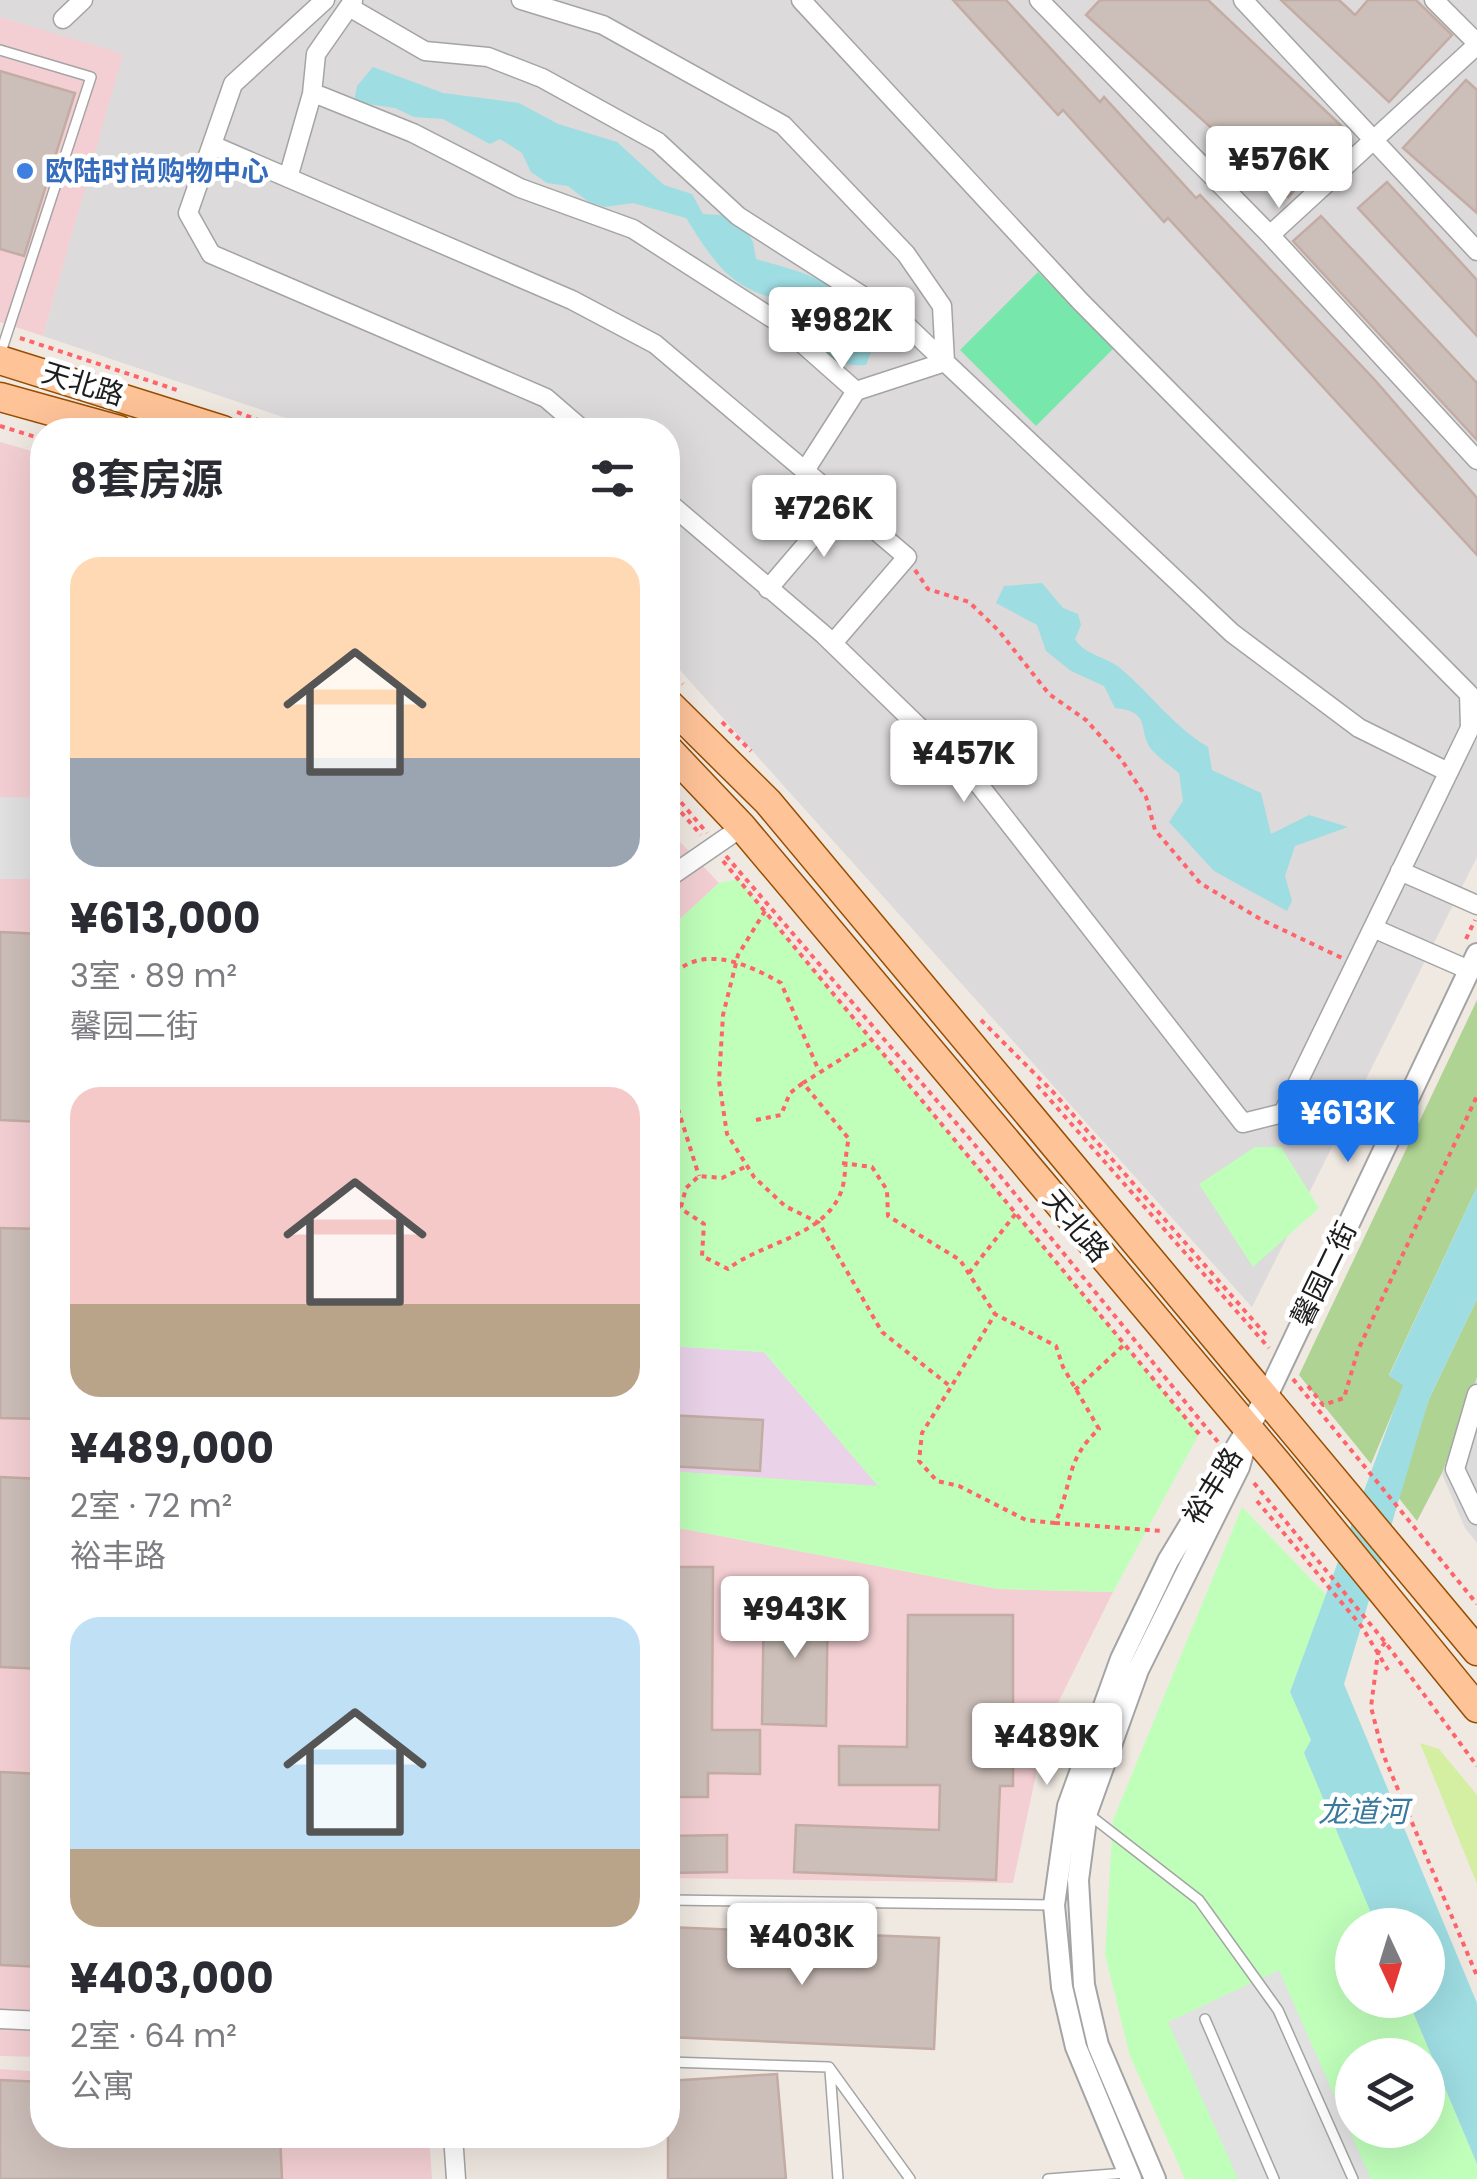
<!DOCTYPE html>
<html lang="zh">
<meta charset="utf-8">
<style>
:root{--surface:#fff;--page:#f7f7f7;--text:#2b2b33;--muted:#7c7c81;--accent:#1a73e8}
body{margin:0;font-family:Poppins,"Noto Sans SC",sans-serif;background:var(--page);color:var(--text);height:100vh;display:flex;flex-direction:column;font-size:38px;white-space:nowrap}
*{box-sizing:border-box;margin:0}
p{font-size:32px;color:var(--muted)}
.icon{flex:none;width:55px;height:55px;fill:none;stroke:currentColor;stroke-width:2;stroke-linecap:round;stroke-linejoin:round}
.map{position:relative;flex:1;overflow:hidden}
.panel{position:absolute;left:30px;top:418px;width:650px;height:1730px;display:flex;flex-direction:column;background:var(--surface);border-radius:40px;box-shadow:0 10px 40px #0002}
.panel>*{flex:none}
.needle{width:65px;rotate:176deg}
.controls{position:absolute;left:1335px;top:1908px;display:grid;gap:20px}
.controls a{display:grid;place-items:center;width:110px;height:110px;border-radius:50%;background:var(--surface);box-shadow:0 10px 40px #0002;font-size:50px}
.price{position:absolute;translate:-50% -85px;padding:0 22px;border-radius:10px;background:#fff;color:#222;font-size:32px;line-height:65px;filter:drop-shadow(0 2px 5px #0008)}
.price::after{content:'';position:absolute;left:50%;top:60px;width:30px;height:22px;margin-left:-15px;background:inherit;clip-path:polygon(0 0,100% 0,50% 100%)}
.price.on{background:var(--accent);color:#fff}
ul{padding:0;list-style:none}
li{display:grid;align-content:center;gap:20px;height:530px;padding:0 40px}
li span{display:grid;place-items:center;height:310px;border-radius:30px;color:#555}
li>.icon{margin-inline-start:auto}
span .icon{width:180px;height:180px;fill:#fffc;stroke-width:1}
li b{font-size:42px}
h2{display:flex;justify-content:space-between;align-items:center;height:120px;padding:0 40px;font-size:42px}
.map>svg:first-child{display:block}
</style>
<div class="map">
<svg width="1477" height="2179" viewBox="0 0 1477 2179">
<rect width="100%" height="100%" fill="#f0e9e2"/>
<!-- residential -->
<path fill="#dcdada" d="M0 0H1477V857L1252 1307 668 657V430H321L43 336 122 55 0 17Z
M1477 1377V1543L1465 1528 1442 1474Z"/>
<!-- commercial -->
<path fill="#f3cfd3" d="M0 17 123 54 43 336 0 322Z
M0 442 42 454V2057L0 2056Z
M668 829 719 883 668 930Z
M668 1526 998 1589 1113 1592 1046 1727 1013 1883 668 1878Z
M0 2069 42 2072V2135H429L432 2179H0Z"/>
<!-- industrial -->
<path fill="#ead3e9" d="M668 1346 764 1352 879 1487 668 1471Z"/>
<!-- grass -->
<path fill="#d4efa2" d="M1420 1743 1439 1749 1477 1795V1884Z"/>
<!-- forest -->
<path fill="#afd392" d="M1477 1000V1187L1389 1375 1404 1385 1371 1464 1299 1375Z
M1477 1299V1377L1442 1473 1417 1521 1398 1497 1429 1399Z"/>
<!-- park -->
<path fill="#bfffba" fill-rule="evenodd" d="M738 879 1199 1434 1113 1592 998 1589 668 1526V1471L878 1486 764 1352 668 1346V930L719 883Z
M1255 1147H1281L1319 1208 1253 1267 1199 1184Z
M1242 1507 1326 1595 1290 1692 1311 1740 1304 1753 1376 1925H1352V2000H1408L1477 2164V2179H1185L1130 2056 1105 1955 1113 1820ZM1352 2055H1428V2130H1352Z"/>
<!-- pitch -->
<path fill="#78e7ab" d="M1038 272 1114 348 1036 426 960 350Z"/>
<!-- parking -->
<path fill="#e1e1e1" d="M0 797 42 798V879H0Z
M1279 1970 1371 2179H1238L1168 2022Z"/>
<!-- water -->
<path fill="#9edde2" d="M373 67 443 93 519 103 558 124 617 142 664 185 692 194 703 214 738 216 753 242 756 259C809 274 860 285 873 347L866 365C840 367 827 357 813 337L815 323 801 305C734 292 720 272 686 218L633 203 605 207 589 202 568 186 547 183 531 172 522 153 500 139 490 144 443 119 414 117 395 108 354 102 357 86Z
M1042 583 1063 608 1078 614 1081 625 1075 639C1084 655 1105 656 1120 668 1151 694 1173 726 1208 747L1212 770 1261 793 1271 834 1309 815 1348 827 1295 846 1285 876 1292 901 1287 911 1214 871 1169 822 1183 801 1179 773C1171 766 1161 760 1154 752 1135 732 1155 712 1115 708L1104 686 1071 671 1046 651 1037 625 996 603 1004 586Z
M1477 1187V1299L1429 1399 1344 1684 1477 2003V2164L1408 2000H1428V1925H1376L1304 1753 1311 1740 1290 1692 1403 1385 1389 1376Z"/>
<!-- building -->
<path fill="#ccbeb8" stroke="#c3aca3" stroke-width="2.5" d="M953 0H1006L1100 102 1104 97 1196 198 1200 195 1374 379 1477 498V555L1168 218 1164 222 1063 110 1058 115Z
M1100 0H1208L1349 133 1288 197 1086 15Z
M1281 0H1339L1355 15 1368 0H1416L1452 35 1389 102Z
M0 71 75 93 24 256 0 249Z
M1466 80 1477 90V213L1403 148Z
M1387 182 1477 280V336L1358 208Z
M1321 216 1477 383V440L1293 241Z
M0 932 42 934V1122L0 1120Z
M0 1228 42 1229V1419L0 1418Z
M668 1415 763 1420 760 1471 668 1466Z
M0 1477 42 1479V1669L0 1667Z
M668 1567H713L712 1730H760V1774L708 1773V1797H668Z
M764 1596 828 1598 826 1726 762 1724Z
M908 1615H1013V1786H1000L996 1880 794 1872 796 1825 939 1830 940 1785H839V1746L907 1747Z
M0 1772 42 1774V1967L0 1965Z
M727 1835V1872L668 1873V1836Z
M668 1927 939 1938 934 2049 668 2037Z
M777 2074 786 2179H668V2081Z
M0 2080 42 2082V2135H280L282 2179H0Z"/>
<g fill="none" stroke-linecap="round" stroke-linejoin="round">
<!-- service casing -->
<g stroke="#a4a4a4" stroke-width="12">
<path id="service" d="M0 50 91 77 0 355
M1087 1813 1199 1900 1278 2010 1353 2179
M668 1900 1051 1905
M1205 2019 1274 2179
M668 2062 829 2067 910 2179
M830 2070 838 2179
M1048 2179 1126 2173"/>
</g>
<!-- minor casing -->
<g stroke="#a4a4a4" stroke-width="21">
<path id="minor" d="M325 0 233 84 188 213 211 254 546 398 583 430
M521 0 603 25 783 125 906 254 942 306 945 362 1232 633 1359 728 1448 772
M1039 0 1270 235 1477 460
M1243 0 1477 251
M1434 0 1477 43
M349 7 425 51 488 57 542 78 658 142 738 216 902 321 945 362 856 391 806 469
M63 19 83 0
M312 94 316 54 353 1
M212 145 572 300 655 344 907 557 833 643
M288 178 312 94 321 96 413 133 520 188 633 229 778 322 856 391
M1270 235 1477 45
M668 502 823 634 980 786 1243 1123 1283 1113 1470 728 1469 694 1080 301 801 0
M768 589 844 500
M1400 871 1477 905
M668 878 742 827
M1373 928 1469 970
M1477 1394 1455 1469 1477 1515
M0 2019 42 2021
M453 2135 456 2179"/>
</g>
<!-- tertiary casing -->
<g stroke="#a4a4a4" stroke-width="24">
<path id="tertiary" d="M1131 2179 1076 2047 1062 1987 1054 1905 1068 1806 1121 1659 1168 1561 1266 1398 1477 954
M1155 2179 1098 2045 1084 1985 1078 1880 1087 1812 1138 1670 1239 1467 1247 1438"/>
</g>
<!-- primary casing -->
<g stroke="#974e00" stroke-width="31">
<path id="primary" d="M0 360 223 430
M0 397 119 430
M668 703 768 802 1477 1651
M668 749 742 827 1278 1464 1477 1708"/>
</g>
<!-- path -->
<path stroke="#ff646b" stroke-width="4" stroke-dasharray="5 5" stroke-linecap="butt" d="M20 338 177 390
M237 412 284 430
M243 423 262 430
M0 426 42 439
M915 570 928 589 969 602 999 631 1049 694 1086 720 1121 759 1146 797 1155 830 1200 883 1262 920 1342 958
M668 670 683 684
M722 722 751 751
M668 787 707 833
M668 797 701 835
M726 856 970 1139 1218 1442
M723 861 1199 1434
M765 911 738 955 723 1015 719 1081 727 1134 754 1177 785 1206 819 1223 882 1332 951 1387 922 1433 919 1461 937 1481 959 1486 1026 1520 1055 1523C1073 1485 1064 1461 1099 1429L1063 1367 1056 1346 995 1314 951 1387
M1466 939 1475 920
M668 980C699 942 746 963 781 983L819 1071
M981 1020 1054 1093 1266 1335
M1037 1085 1269 1348
M668 1113 678 1109 699 1176
M756 1120 781 1115 790 1093 803 1083
M842 1163 872 1167 887 1190 888 1216 960 1260 995 1314
M668 1200 704 1224 702 1256 728 1269C762 1242 824 1237 841 1192 847 1177 844 1155 849 1139L803 1083 873 1039
M681 1207 686 1188 699 1176 722 1178 747 1166
M969 1273 1017 1212
M1293 1379 1477 1604
M1308 1386 1323 1405 1344 1398 1358 1350 1477 1096
M1075 1390 1125 1344
M1254 1483 1385 1642 1477 1766
M1257 1501 1362 1627 1388 1670
M1055 1523 1163 1531
M1385 1642 1378 1653 1371 1707 1383 1754 1477 1976"/>
<!-- service -->
<use href="#service" stroke="#fff" stroke-width="9"/>
<!-- minor -->
<use href="#minor" stroke="#fff" stroke-width="18"/>
<!-- tertiary -->
<use href="#tertiary" stroke="#fff" stroke-width="20"/>
<!-- primary -->
<use href="#primary" stroke="#ffc398" stroke-width="28"/>
</g>
<!-- markers -->
<circle fill="#3f7fe0" stroke="#fff" stroke-width="4" cx="25" cy="171" r="10"/>
<g text-anchor="middle" dominant-baseline="central" stroke-width="9" stroke-linejoin="round" paint-order="stroke">
<!-- shop labels -->
<g font-size="28" font-weight="bold" fill="#366cbe" stroke="#fff" text-anchor="start">
<text x="45" y="171">欧陆时尚购物中心</text>
</g>
<!-- street labels -->
<g font-size="28" fill="#1d1d1d" stroke="#fff">
<text transform="translate(83 384) rotate(17)">天北路</text>
<text transform="translate(1076 1226) rotate(50)">天北路</text>
<text transform="translate(1324 1274) rotate(-64)">馨园二街</text>
<text transform="translate(1213 1486) rotate(-58)">裕丰路</text>
</g>
<!-- water labels -->
<g font-size="30" font-style="italic" fill="#397a9e" stroke="#fff">
<text x="1363" y="1811">龙道河</text>
</g>
</g>
</svg>
<div class="controls">
<a><svg class="needle" viewBox="-14 -14 28 28"><path d="M0-13l5 13h-10z" fill="#e53935"/><path d="M0 13l5-13h-10z" fill="#7c7c81"/></svg></a>
<a><svg class="icon" aria-label="layers" viewBox="0 0 24 24"><path d="M12 4l9 5-9 5-9-5zM3 14l9 5 9-5"/></svg></a>
</div>
<b class="price" style="left:1279px;top:211px">¥576K</b>
<b class="price" style="left:842px;top:372px">¥982K</b>
<b class="price" style="left:824px;top:560px">¥726K</b>
<b class="price" style="left:964px;top:805px">¥457K</b>
<b class="price on" style="left:1348px;top:1165px">¥613K</b>
<b class="price" style="left:795px;top:1661px">¥943K</b>
<b class="price" style="left:1047px;top:1788px">¥489K</b>
<b class="price" style="left:802px;top:1988px">¥403K</b>
<section class="panel">
<h2>8套房源<svg class="icon" aria-label="filters" viewBox="0 0 24 24"><path d="M4 7h16M4 17h16"/><circle cx="9" cy="7" r="2"/><circle cx="15" cy="17" r="2"/></svg></h2>
<ul>
<li><span style="background:linear-gradient(#ffd9b3 65%,#9aa5b1 0)"><svg class="icon" aria-label="home" viewBox="0 0 24 24"><path d="M3 11l9-7 9 7M6 9v11h12V9"/></svg></span><div><b>¥613,000</b><p>3室 · 89 m²</p><p>馨园二街</p></div></li>
<li><span style="background:linear-gradient(#f6c9c9 70%,#b9a48a 0)"><svg class="icon" aria-label="home" viewBox="0 0 24 24"><path d="M3 11l9-7 9 7M6 9v11h12V9"/></svg></span><div><b>¥489,000</b><p>2室 · 72 m²</p><p>裕丰路</p></div></li>
<li><span style="background:linear-gradient(#bfe0f5 75%,#b9a48a 0)"><svg class="icon" aria-label="home" viewBox="0 0 24 24"><path d="M3 11l9-7 9 7M6 9v11h12V9"/></svg></span><div><b>¥403,000</b><p>2室 · 64 m²</p><p>公寓</p></div></li>
</ul>
</section>
</div>
